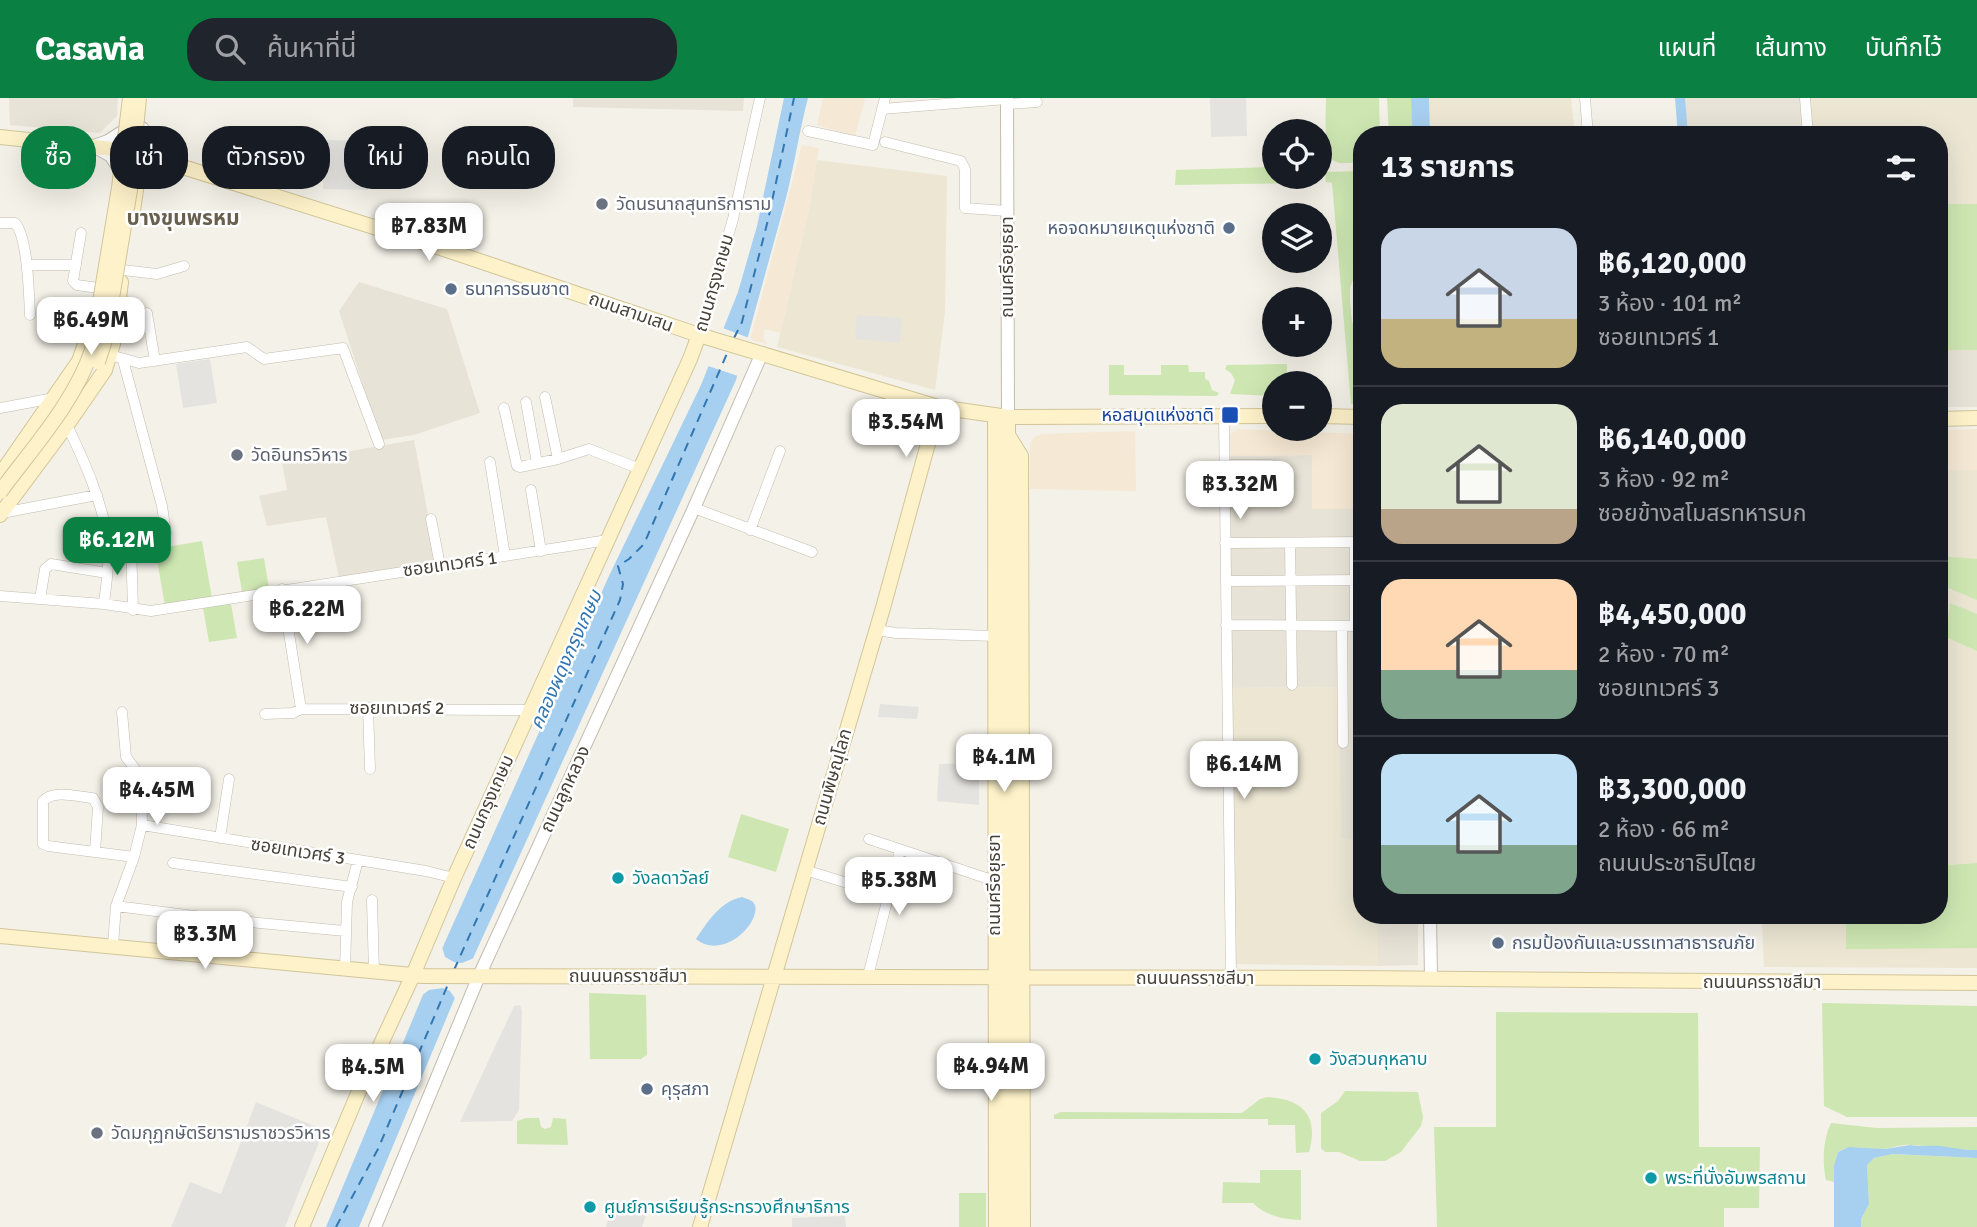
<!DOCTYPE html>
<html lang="th">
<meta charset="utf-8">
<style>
:root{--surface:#171b24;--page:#20242c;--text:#f1f3f6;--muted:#9ea1a6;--line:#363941;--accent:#0b8043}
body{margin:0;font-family:Signika,"Noto Sans Thai",sans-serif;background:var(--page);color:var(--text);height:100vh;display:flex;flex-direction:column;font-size:26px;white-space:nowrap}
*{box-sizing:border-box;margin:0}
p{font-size:23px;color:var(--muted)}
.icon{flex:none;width:38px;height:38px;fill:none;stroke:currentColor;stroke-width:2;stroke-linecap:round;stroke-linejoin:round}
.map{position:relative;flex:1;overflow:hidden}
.details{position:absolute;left:1353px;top:28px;width:595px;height:798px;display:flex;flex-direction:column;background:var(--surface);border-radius:28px;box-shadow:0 7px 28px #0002}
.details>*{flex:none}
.top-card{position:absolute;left:21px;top:28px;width:665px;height:63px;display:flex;gap:14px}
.buttons{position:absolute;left:1262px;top:21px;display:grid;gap:14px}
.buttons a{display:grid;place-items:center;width:70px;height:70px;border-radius:50%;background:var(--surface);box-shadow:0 7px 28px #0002;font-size:35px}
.price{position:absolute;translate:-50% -60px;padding:0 16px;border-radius:14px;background:#fff;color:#222;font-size:23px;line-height:46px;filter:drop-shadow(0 2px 4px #0008)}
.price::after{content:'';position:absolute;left:50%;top:42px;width:21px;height:16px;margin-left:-10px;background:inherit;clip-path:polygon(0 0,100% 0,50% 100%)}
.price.active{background:var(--accent);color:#fff}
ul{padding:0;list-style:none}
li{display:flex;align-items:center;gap:21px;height:175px;padding:0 28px}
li+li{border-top:2px solid var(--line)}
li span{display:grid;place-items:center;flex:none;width:196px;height:140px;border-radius:21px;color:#555}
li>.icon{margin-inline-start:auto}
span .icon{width:84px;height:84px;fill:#fffc;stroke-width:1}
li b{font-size:30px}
h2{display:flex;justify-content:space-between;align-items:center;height:84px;padding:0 28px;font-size:30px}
.tag{padding:0 24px;border-radius:28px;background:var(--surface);box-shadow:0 7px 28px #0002;font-size:24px;line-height:63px}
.tag.active{background:var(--accent);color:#fff}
header{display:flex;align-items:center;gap:42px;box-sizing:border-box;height:98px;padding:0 35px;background:var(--accent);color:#fff}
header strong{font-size:33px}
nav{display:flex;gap:38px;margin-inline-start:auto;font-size:24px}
.search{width:490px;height:63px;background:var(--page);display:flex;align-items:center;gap:18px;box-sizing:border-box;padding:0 24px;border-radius:28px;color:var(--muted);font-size:26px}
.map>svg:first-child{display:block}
</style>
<header>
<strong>Casavia</strong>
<div class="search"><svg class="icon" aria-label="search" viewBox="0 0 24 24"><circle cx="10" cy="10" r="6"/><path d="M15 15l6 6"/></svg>ค้นหาที่นี่</div>
<nav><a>แผนที่</a><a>เส้นทาง</a><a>บันทึกไว้</a></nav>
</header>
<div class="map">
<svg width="1977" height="1129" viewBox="0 0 1977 1129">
<rect width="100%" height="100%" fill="#f4f1e8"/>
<!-- residential -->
<path fill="#e8e3d7" d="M9 0H118L117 18 100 35 10 27Z
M573 0H744L743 13 573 9Z
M1684 0H1801L1804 37H1686Z
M359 184 447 211 480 315 414 337 381 342 339 213Z
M1939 252H1977V309H1939Z
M414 342 437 464 339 480 326 419 267 428 259 398 287 392 282 365Z
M1313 357 1312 411H1361V741H1341L1338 589 1232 590 1229 358Z
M1378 817H1418V867L1378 868Z"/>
<!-- commercial -->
<path fill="#f5e8d4" d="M823 0H865L855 38 817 27Z
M802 47 819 50 810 107 780 235 765 231 763 240 767 246 750 242Z
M1237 331 1361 336V411H1312V357L1229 358 1228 338Z
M1977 331V372H1939V332Z
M1135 333 1136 393 1030 391V346L1034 339 1042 336Z"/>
<!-- education -->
<path fill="#ece6d3" d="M1429 0H1571L1575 37H1430Z
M1801 0H1977V106H1939V37H1804Z
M817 62 947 78 945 214 935 292 777 249 810 107Z
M1939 372H1977V870L1764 869 1762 824 1757 817H1939Z
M1338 589 1341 740 1361 741 1362 817H1378V868L1236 866 1232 590Z"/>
<!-- green -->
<path fill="#cee7b2" d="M1326 0H1379L1380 37H1362L1361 64C1354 64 1339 68 1333 62 1323 55 1326 13 1326 0Z
M1387 0H1411L1412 37H1389Z
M1274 69V79H1296V85L1175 87 1176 72Z
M1361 73V163L1350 189V204L1352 224 1361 247 1362 305 1351 306 1332 85 1326 84 1325 74Z
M1939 106H1977V252H1939Z
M1287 266V285H1274V298L1230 296 1235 282 1231 275 1225 271 1227 267Z
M1109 267H1124V277H1161V267H1188L1189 274H1205V281L1209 283 1212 292 1219 295 1217 298 1109 297Z
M202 443 212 500 165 508 155 451Z
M1939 458 1977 461V502L1939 486Z
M264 460 269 490 242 494 237 464Z
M1950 505 1977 516V553L1946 539Z
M231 506 237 540 209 544 203 510Z
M741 716 789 731 776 774 728 759Z
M1977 765V850L1846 851V817H1939V768Z
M589 895 646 897 647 957 641 961H590Z
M1822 905 1977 908V1019H1847L1824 1008Z
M1496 914 1698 915 1699 1049H1760L1759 1110H1724V1129H1437L1434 1029H1496Z
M1345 993 1418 994 1423 1019 1421 1028 1401 1054 1385 1063H1360L1339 1054H1325L1321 1050V1015L1338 1003Z
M1268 999C1304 1001 1319 1019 1309 1054L1296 1055 1295 1027H1268V1021H1054V1017L1061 1014 1242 1015 1260 1001Z
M526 1020H539L541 1029 545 1031 551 1029 553 1020 566 1021 568 1047 517 1046V1023Z
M1831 1025 1877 1030 1977 1029V1052C1954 1052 1932 1048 1910 1047 1901 1046 1891 1051 1882 1051 1867 1051 1851 1046 1838 1054L1834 1067V1084L1826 1082C1822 1065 1823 1041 1831 1025Z
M1893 1056 1977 1060V1129H1861V1121L1869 1106 1867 1067 1874 1060Z
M1260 1072H1301V1122C1283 1121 1266 1118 1253 1105H1222L1223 1084 1260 1085Z
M959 1095H986V1129H959Z"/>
<!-- parking -->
<path fill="#e5e3e0" d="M1210 0H1246L1247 38 1211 39Z
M325 42 370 43 368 92 323 91Z
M857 217 902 220 900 245 855 241Z
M210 261 217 305 183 310 176 266Z
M880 606 919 609 917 621 878 619Z
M979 665V707L937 703 939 666Z
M520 907 522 913 519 1012 512 1023 460 1024 514 908Z
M256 1004 324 1032 285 1129H171L190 1084 221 1096Z
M612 1103H638L646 1106 648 1112 642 1129H606Z
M845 1118 846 1129H792V1120Z"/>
<!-- water -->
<path fill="#a7cfef" d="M784 0H808C799 34 794 69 785 104L736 282 454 902 359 1129H326L445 844 609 478 701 287 738 194 757 128Z
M1411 0H1429L1430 37H1412Z
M742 799C745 800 751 802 753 804 766 818 726 865 696 841 708 823 721 803 742 799Z
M1910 1047C1921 1049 1930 1047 1941 1048 1953 1050 1964 1052 1977 1052V1060L1893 1056 1874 1060 1867 1067 1869 1106 1861 1121V1129H1834V1067L1838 1054 1849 1049 1885 1051Z"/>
<!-- pier -->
<path fill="#f4f1e8" d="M720 229 752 241 741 279 705 267Z
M442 849 445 859 454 864 462 865 474 860 456 902 450 893 443 890 429 892 421 898Z"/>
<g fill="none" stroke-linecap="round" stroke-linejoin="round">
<!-- canal -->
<path stroke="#a7cfef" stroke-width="10" d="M1680 0 1683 37"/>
<!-- ferry -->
<path stroke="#3277b1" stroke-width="2" stroke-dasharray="9 7" stroke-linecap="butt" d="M734 240 742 224 768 122 794 0
M454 872 620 502 623 486 618 468 629 461 644 446 729 251
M336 1129 378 1051 449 884"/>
<!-- minor casing -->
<g stroke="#c2bcae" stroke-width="11">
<path id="minor" d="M1585 0 1588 37
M1805 0 1808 37
M1007 6 1037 4
M882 11 1007 1
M808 33 873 47 885 0
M885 44 961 63 965 71V110L1007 113
M0 125H15C28 139 29 196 30 217
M81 135 73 183 77 187 98 190
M27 167H76
M123 172 157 176 184 168
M147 215 155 263
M699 237 733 121 760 0
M110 257 139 265 247 249 264 261 343 250 379 346
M545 299 558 361
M526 304 537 365
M0 310 54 300
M504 310 517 368 520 369 558 361 589 351 640 371
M1224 319 1231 880
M67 327C85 365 103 404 108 446 110 465 106 487 104 506
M490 364 505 458
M1224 367H1271
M531 392 541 453
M694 410 812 454
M2 415 97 397
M431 421 440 467
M750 432 780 353
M70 433 105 432
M1355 444V529
M131 445 133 512
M1225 445 1362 444
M1290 445 1292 587
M108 448 162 440 166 435 162 408 123 262
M1226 483 1362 482
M282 491 301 611
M0 498 104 506 151 513 608 442
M40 501 45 471 51 466 107 475
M1226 527 1362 528
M1342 528 1343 645
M876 532 896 535 996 538
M368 610 370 671
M265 616 293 615 301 611 530 612
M142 727 426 773 454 780
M220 740 229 681
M869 741 1001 785
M95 754 98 709 93 700C78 699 54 691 43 703V746L48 748 134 759
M173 765 352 789
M805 772 857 788
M372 802 374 874
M116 808 218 821 345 833
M113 847 116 808 134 759 142 727 141 679 126 659 122 614
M345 871 347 804 358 762
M868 878 900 752"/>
</g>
<!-- tertiary casing -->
<g stroke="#c2bcae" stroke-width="14">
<path id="tertiary" d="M1007 0 1008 319
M94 48 108 43 122 34
M97 50 111 58 119 71
M138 83 149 70 169 64 142 30
M1430 817 1431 880
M375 1129 479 878 694 410 762 255"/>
</g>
<!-- secondary casing -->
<g stroke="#d2c599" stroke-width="16">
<path id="secondary" d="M0 39 132 53 450 153 699 237 938 309 1008 319 1274 318
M132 120 141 56
M995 318 996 1129
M1320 318 1362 319
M1008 319 1009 1129
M1939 321 1977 320
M1008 337 1021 358 1023 1129
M0 377 79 263 90 232
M0 417 67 327 105 272 113 246 121 184
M0 838 423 878 1351 880 1977 885
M302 1129 359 993 413 877 454 780 690 261 699 237
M700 1129 883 510 938 309"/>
</g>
<!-- minor -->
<use href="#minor" stroke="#fff" stroke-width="10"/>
<!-- tertiary -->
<use href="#tertiary" stroke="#fff" stroke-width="12"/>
<!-- secondary -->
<use href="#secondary" stroke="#fdf2c9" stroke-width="14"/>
<!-- secondary-bridge casing -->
<g stroke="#d2c599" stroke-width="16" stroke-linecap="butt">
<path id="secondary-bridge" d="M98 264 105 242 130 92 139 0
M0 394C33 349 74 305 92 252L119 90 130 0"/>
</g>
<!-- secondary-bridge -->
<use href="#secondary-bridge" stroke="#fdf2c9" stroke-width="14"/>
</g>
<!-- markers -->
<g fill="#6b7280" stroke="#fff" stroke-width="2.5">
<circle cx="602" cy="106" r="7"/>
<circle cx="237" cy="357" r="7"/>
<circle cx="97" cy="1035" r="7"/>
</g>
<g fill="#5c6f8a" stroke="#fff" stroke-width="2.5">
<circle cx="1229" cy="130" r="7"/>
<circle cx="451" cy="191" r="7"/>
<circle cx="1498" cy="845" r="7"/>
<circle cx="647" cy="991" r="7"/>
</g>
<rect fill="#1a4fb4" stroke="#fff" stroke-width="2.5" x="1221" y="308" width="18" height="18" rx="3.5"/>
<g fill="#0f9aa8" stroke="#fff" stroke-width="2.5">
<circle cx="618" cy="780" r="7"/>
<circle cx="1315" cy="961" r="7"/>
<circle cx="1651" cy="1080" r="7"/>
<circle cx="590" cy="1109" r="7"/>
</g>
<g text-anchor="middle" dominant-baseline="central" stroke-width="5" stroke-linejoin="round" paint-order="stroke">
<!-- worship labels -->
<g font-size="18" fill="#5b616d" stroke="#fff" text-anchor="start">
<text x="616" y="106">วัดนรนาถสุนทริการาม</text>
<text x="251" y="357">วัดอินทรวิหาร</text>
<text x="111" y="1035">วัดมกุฏกษัตริยารามราชวรวิหาร</text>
</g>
<!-- service labels -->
<g font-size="18" fill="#4e5e75" stroke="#fff" text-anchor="start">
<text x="1215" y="130" text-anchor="end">หอจดหมายเหตุแห่งชาติ</text>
<text x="465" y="191">ธนาคารธนชาต</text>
<text x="1512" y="845">กรมป้องกันและบรรเทาสาธารณภัย</text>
<text x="661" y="991">คุรุสภา</text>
</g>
<!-- street labels -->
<g font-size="18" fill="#474137" stroke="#fff">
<text transform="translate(1007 169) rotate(-90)">ถนนศรีอยุธยา</text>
<text transform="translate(714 185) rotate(-74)">ถนนกรุงเกษม</text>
<text transform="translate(631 214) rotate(19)">ถนนสามเสน</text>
<text transform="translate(450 466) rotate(-8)">ซอยเทเวศร์ 1</text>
<text x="397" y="610">ซอยเทเวศร์ 2</text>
<text transform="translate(832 679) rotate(-74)">ถนนพิษณุโลก</text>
<text transform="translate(565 691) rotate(-65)">ถนนลูกหลวง</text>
<text transform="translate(488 704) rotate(-66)">ถนนกรุงเกษม</text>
<text transform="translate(298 753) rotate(9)">ซอยเทเวศร์ 3</text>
<text transform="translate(994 787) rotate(-90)">ถนนศรีอยุธยา</text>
<text x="628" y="878">ถนนนครราชสีมา</text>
<text x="1195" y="880">ถนนนครราชสีมา</text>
<text x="1762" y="884">ถนนนครราชสีมา</text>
</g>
<!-- transit labels -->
<g font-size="18" fill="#164399" stroke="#fff" text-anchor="end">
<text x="1214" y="317">หอสมุดแห่งชาติ</text>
</g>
<!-- culture labels -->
<g font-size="18" fill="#0d838f" stroke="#fff" text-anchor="start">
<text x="632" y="780">วังลดาวัลย์</text>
<text x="1329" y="961">วังสวนกุหลาบ</text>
<text x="1665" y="1080">พระที่นั่งอัมพรสถาน</text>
<text x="604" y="1109">ศูนย์การเรียนรู้กระทรวงศึกษาธิการ</text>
</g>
<!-- water labels -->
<g font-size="19" font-style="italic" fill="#3277b1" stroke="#fff">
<text transform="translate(566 562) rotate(-66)">คลองผดุงกรุงเกษม</text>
</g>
<!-- quarter labels -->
<g font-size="21" font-weight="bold" fill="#6a604f" stroke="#fff">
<text x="183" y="120">บางขุนพรหม</text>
</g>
</g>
</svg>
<div class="buttons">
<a><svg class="icon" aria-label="locate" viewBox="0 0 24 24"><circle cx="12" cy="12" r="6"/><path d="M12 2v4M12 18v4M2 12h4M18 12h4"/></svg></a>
<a><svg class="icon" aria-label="layers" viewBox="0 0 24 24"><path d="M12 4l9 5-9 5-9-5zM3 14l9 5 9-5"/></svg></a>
<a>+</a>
<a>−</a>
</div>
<b class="price" style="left:429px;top:165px">฿7.83M</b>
<b class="price" style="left:91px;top:259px">฿6.49M</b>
<b class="price" style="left:906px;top:361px">฿3.54M</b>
<b class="price" style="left:1240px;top:423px">฿3.32M</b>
<b class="price active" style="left:117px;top:479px">฿6.12M</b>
<b class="price" style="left:307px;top:548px">฿6.22M</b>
<b class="price" style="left:1004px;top:696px">฿4.1M</b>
<b class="price" style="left:1244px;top:703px">฿6.14M</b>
<b class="price" style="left:157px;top:729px">฿4.45M</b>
<b class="price" style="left:899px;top:819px">฿5.38M</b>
<b class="price" style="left:205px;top:873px">฿3.3M</b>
<b class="price" style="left:991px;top:1005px">฿4.94M</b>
<b class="price" style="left:373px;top:1006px">฿4.5M</b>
<div class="top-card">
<a class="tag active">ซื้อ</a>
<a class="tag">เช่า</a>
<a class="tag">ตัวกรอง</a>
<a class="tag">ใหม่</a>
<a class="tag">คอนโด</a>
</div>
<section class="details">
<h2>13 รายการ<svg class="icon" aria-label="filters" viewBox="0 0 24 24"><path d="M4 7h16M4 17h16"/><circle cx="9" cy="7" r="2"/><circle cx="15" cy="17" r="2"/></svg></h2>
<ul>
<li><span style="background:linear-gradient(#c9d6e8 65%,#c2b280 0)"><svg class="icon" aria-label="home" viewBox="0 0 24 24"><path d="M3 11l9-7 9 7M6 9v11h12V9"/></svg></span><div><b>฿6,120,000</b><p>3 ห้อง · 101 m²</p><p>ซอยเทเวศร์ 1</p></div></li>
<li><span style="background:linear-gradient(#dfe7d0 75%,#b9a48a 0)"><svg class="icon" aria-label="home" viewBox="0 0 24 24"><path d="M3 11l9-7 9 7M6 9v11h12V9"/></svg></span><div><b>฿6,140,000</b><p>3 ห้อง · 92 m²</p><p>ซอยข้างสโมสรทหารบก</p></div></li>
<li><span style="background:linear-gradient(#ffd9b3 65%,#7fa58c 0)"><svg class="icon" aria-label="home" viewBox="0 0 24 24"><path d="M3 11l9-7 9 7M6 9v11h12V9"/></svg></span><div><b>฿4,450,000</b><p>2 ห้อง · 70 m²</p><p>ซอยเทเวศร์ 3</p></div></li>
<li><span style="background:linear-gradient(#bfe0f5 65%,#7fa58c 0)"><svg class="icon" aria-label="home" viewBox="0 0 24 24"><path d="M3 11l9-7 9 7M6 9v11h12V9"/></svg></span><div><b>฿3,300,000</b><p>2 ห้อง · 66 m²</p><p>ถนนประชาธิปไตย</p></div></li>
</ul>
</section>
</div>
